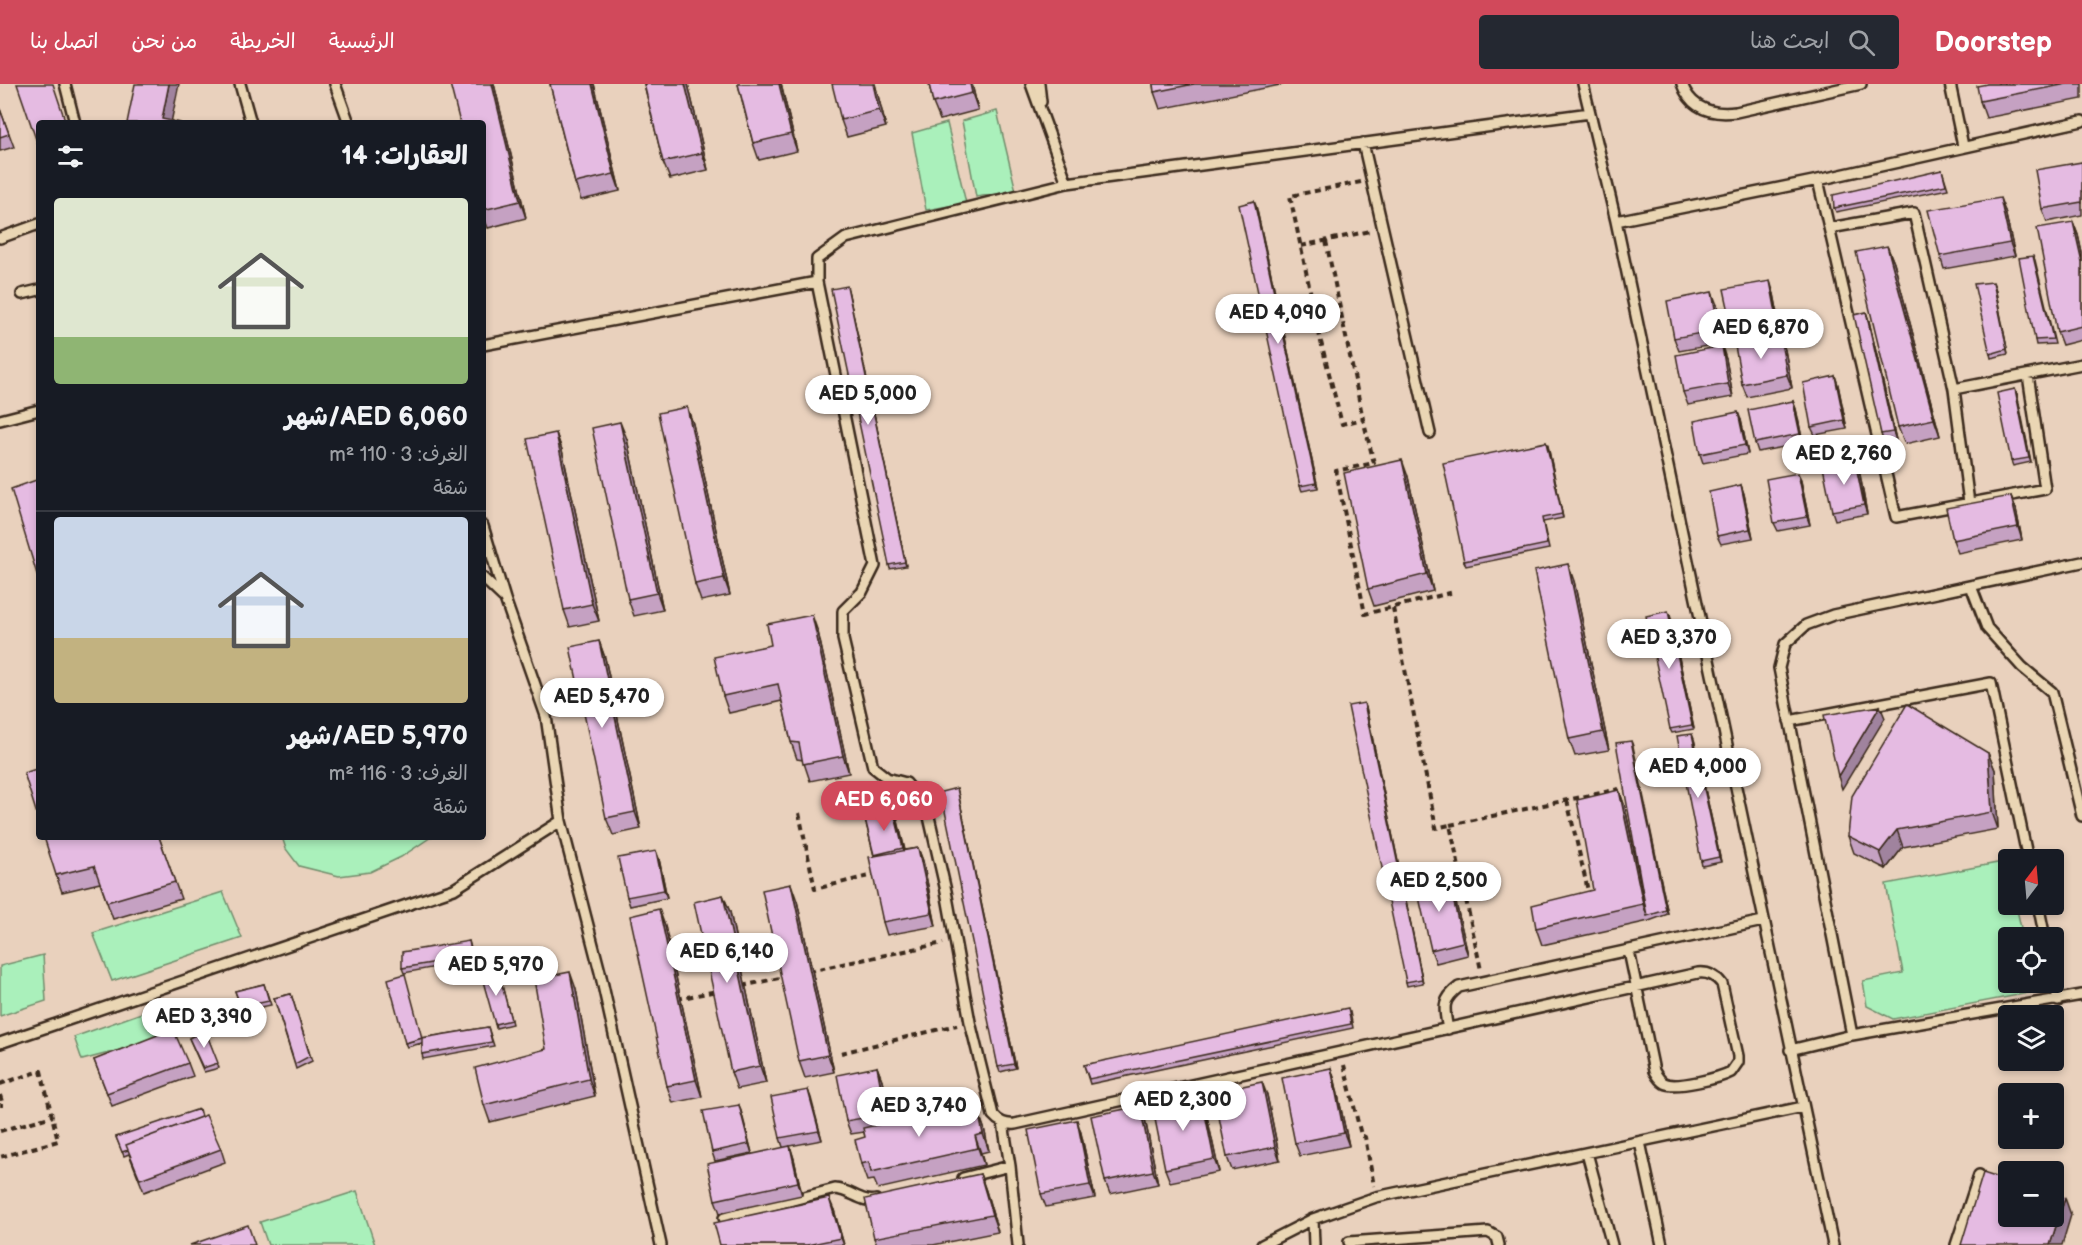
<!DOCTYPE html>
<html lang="ar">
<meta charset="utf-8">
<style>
:root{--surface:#171b24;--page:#242831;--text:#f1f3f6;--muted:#9ea1a6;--line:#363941;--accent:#d1495b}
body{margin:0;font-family:"Balsamiq Sans","Playpen Sans Arabic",sans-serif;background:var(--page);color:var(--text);direction:rtl;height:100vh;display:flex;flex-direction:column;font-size:22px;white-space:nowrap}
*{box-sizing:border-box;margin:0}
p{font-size:20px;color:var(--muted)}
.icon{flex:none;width:33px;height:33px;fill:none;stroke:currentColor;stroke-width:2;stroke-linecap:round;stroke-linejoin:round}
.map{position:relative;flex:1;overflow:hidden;direction:ltr}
.panel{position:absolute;left:36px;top:36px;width:450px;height:720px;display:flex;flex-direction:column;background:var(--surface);border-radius:6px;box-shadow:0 3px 9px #0003;direction:rtl}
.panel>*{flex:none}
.needle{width:39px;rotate:16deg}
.fabs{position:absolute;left:1998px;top:765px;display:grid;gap:12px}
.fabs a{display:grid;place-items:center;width:66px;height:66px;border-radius:6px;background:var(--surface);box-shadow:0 3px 9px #0003;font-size:30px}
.price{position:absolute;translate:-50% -51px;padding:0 14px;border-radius:21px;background:#fff;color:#222;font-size:20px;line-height:39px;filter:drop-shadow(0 2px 3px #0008)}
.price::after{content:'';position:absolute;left:50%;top:36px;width:18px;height:14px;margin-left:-9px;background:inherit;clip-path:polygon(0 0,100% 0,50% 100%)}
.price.active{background:var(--accent);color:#fff}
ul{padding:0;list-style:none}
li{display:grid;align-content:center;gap:12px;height:318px;padding:0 18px}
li+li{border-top:2px solid var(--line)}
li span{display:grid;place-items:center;height:186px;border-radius:6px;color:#555}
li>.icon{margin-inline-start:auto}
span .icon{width:108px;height:108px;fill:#fffc;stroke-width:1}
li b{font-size:26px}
h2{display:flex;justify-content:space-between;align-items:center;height:72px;padding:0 18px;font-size:26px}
header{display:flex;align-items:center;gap:36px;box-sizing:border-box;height:84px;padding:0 30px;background:var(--accent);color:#fff}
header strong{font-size:28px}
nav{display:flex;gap:33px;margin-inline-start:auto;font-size:21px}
.search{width:420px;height:54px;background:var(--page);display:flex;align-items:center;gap:15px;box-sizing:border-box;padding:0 21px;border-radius:6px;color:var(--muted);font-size:22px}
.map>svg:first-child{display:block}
</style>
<header>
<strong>Doorstep</strong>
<div class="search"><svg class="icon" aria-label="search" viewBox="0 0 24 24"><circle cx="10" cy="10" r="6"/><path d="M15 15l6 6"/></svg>ابحث هنا</div>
<nav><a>الرئيسية</a><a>الخريطة</a><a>من نحن</a><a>اتصل بنا</a></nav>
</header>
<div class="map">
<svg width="2082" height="1161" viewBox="0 0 2082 1161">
<rect width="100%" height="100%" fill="#e9d1bd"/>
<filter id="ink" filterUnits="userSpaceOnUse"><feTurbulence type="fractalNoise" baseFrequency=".0167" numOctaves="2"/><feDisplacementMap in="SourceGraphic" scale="12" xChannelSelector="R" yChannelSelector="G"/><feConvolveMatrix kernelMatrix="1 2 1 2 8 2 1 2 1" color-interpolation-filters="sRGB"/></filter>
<g filter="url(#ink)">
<!-- green -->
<path fill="#aaf0bb" stroke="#728d6c" stroke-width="1.5" d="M997 27 1016 107 976 113 962 37Z
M947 39 966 119 926 126 912 49Z
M282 753H431L401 773 370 788 339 792 299 782 286 765Z
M2008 777V820L2016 821 2023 853 2008 854V898L2032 899 2034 908 1893 935 1867 922 1863 897 1903 889 1886 800Z
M223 808 242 854 112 897 93 849Z
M43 871 46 917 0 932V882Z
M175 917 184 949 82 976 74 953Z
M357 1107 375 1161H268L260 1138Z"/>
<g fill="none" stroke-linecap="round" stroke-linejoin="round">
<!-- service casing -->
<g stroke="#3b2a1e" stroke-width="14">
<path id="service" d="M65 0 75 39
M240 0 251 39
M335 0 349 39
M1031 0 1067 99
M1039 0 1041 18
M1583 0 1616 137 1833 1161
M1682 0C1691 25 1712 31 1736 28L1861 0
M1950 0 1963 62
M1590 29 1067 99 846 154 817 175V198L875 482 862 508 843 527V555L873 683 887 694 906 699 927 724 946 807 970 938 993 1031C999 1038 1005 1041 1015 1040 1242 990 1470 940 1698 889 1708 888 1715 891 1722 900L1738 972V978L1731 988C1720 994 1675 1005 1664 999 1659 996 1657 992 1654 987L1629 867
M1363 59 1430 349
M1818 96 1896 433 2045 405 2028 291
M1616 137 1818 96 2082 37
M1830 144 1914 129 1954 305 1969 419
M0 154 39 140
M22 210 39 206
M483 261 817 198
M1954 305 2082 280
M0 336 39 326
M483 442 505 515 546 632 561 737 600 888 661 1161
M483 494 503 513
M1971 502 1987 544 2022 583 2052 608 2082 732
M1789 637 1991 599 2028 776
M2038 820 2045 854
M2054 894 2058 917
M1448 945C1444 925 1441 916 1459 903L1763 837
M1852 951 1779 584 1785 560 1806 541 1833 531 2082 478
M0 959 454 805 561 737
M1790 966 1852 951 2082 911
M1003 1039 1010 1082 1018 1161
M1640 1058 1662 1161
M1587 1069 1612 1161
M963 1094 1010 1082
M724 1134 835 1105C851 1106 861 1119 876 1116
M1313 1135 1314 1161
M1349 1158 1488 1148 1497 1153 1499 1161
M1262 1161 1313 1135 1376 1113 1803 1023
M1956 1161 1979 1091"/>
</g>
<!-- path -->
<path stroke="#3b2a1e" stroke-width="4" stroke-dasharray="6 4.5" stroke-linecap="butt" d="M1361 98 1290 112 1321 258 1342 340 1363 335 1374 379 1336 387 1365 530 1454 508
M1326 157 1363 335
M1301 162 1370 147
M1393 524 1436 744 1450 741 1481 886
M1567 716 1589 811
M799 729 815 805 877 790
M1450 741 1619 705
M809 887 943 859
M742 902 784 893
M677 915 717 907
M841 969 957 941
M1344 981 1361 1051 1365 1053 1374 1102
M0 1000 41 987 58 1057 0 1073
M0 1011 3 1021H0
M0 1047 53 1032"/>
<!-- service -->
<use href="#service" stroke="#ead6b4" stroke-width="9"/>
</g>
<!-- wall -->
<path fill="#c5a1c2" stroke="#3b2a1e" stroke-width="1.5" d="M494 0 526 134 488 144 483 131V39Z
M550 0H594L620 107 581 116 575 99Z
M644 0H688L708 86 670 95 663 78Z
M738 0H781L797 67 759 76 753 59Z
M875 0 886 43 847 53 841 36Z
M929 0H972L978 26 940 36 933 19Z
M1153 0H1285L1160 25 1154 8Z
M1987 0H2082V15L1986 34 1980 17Z
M0 25 14 63 0 67Z
M2082 78V131L2047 138 2042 125Z
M1942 86 1948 105 1836 128 1834 124Z
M1256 122 1318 404 1302 407 1300 402Z
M2005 127 2015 172 1944 185 1940 172Z
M2073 138 2078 151 2082 169V256L2062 261 2057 248Z
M1887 162 1894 179 1940 352 1905 360 1898 343Z
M2033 172 2035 176 2055 260 2036 261 2035 256Z
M1995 203 2008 270 1991 274 1990 270Z
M848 206 906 482 890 485 889 481Z
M1774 210 1781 247 1736 255 1732 242Z
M1717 221 1724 259 1679 267 1674 254Z
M1866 228 1869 237 1896 356 1884 359 1881 350Z
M1780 253 1785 266 1792 304 1747 313 1742 300Z
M1726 275 1733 313 1688 321 1683 308Z
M1835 292 1838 301 1847 345 1815 351 1811 343Z
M2015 305 2031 378 2013 382 2011 377Z
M1793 317 1796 325 1803 359 1758 368 1755 359Z
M687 323 693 340 730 511 701 517 695 500Z
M1741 336 1748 370 1703 379 1700 370Z
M556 349 562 366 599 537 570 543 564 526Z
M627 355 663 526 634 532 628 515Z
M1548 362 1563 434 1543 438 1549 465 1466 482 1464 477Z
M1855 377 1859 385 1867 430 1835 436 1832 427Z
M1408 393 1433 507 1374 522 1368 505Z
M1801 397 1810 441 1778 447 1774 439Z
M1741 401 1744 410 1753 454 1721 460 1717 452Z
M2011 412 2016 425 2022 456 1958 469 1953 456Z
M1574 497 1609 666 1575 672 1569 655Z
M1670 531 1694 645 1672 649 1670 645Z
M818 548 849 689 810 697 803 676 797 675 791 658 782 617 729 629 723 612 771 561Z
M599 557 605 574 641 745 613 751 606 734Z
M1366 623 1423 899 1407 902 1406 898Z
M1694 655 1721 778 1702 782 1701 777Z
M1631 657 1668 830 1649 837 1542 861 1536 844 1593 806 1619 706 1625 723 1642 805Z
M1988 669 1995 686 1998 745 1903 763 1886 785 1854 769 1848 752Z
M957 704 1016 984 1000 988 998 983Z
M893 724 897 733 905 766 918 764 923 777 936 842 887 851 883 838 874 772 864 731Z
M159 753 181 815 113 835 100 799 62 808 56 791Z
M656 767 659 775 667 814 630 822 627 813Z
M1448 793 1453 806 1468 871 1436 879 1431 866Z
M723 811 730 828 766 999 737 1005 731 988Z
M797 817 834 988 805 994 799 977Z
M665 842 702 1013 673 1019 667 1002Z
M469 857 474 876 404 889 402 884Z
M499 890 512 940 496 944 495 940Z
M264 900 271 921 242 927 235 907Z
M576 905 595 1012 490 1038 484 1021 546 965Z
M291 910 312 977 296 985 274 914Z
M1350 928 1353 944 1090 1000 1084 981Z
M488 943 494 962 423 975 422 970V959L407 963 405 959 422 954Z
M205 946 219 984 204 988 189 954Z
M94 976 188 979 193 992 112 1022Z
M877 983 882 996 890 1038 968 1021 971 1028 978 1027 984 1044 989 1067 981 1069 984 1081 878 1105 874 1096 867 1097 861 1080 865 1053 864 1048 851 1050 846 1037Z
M1331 984 1335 997 1349 1062 1300 1072 1295 1059Z
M808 1006 822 1056 790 1062 794 1075 802 1111 720 1129 715 1116 783 1063 780 1054Z
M1201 1010 1205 1023 1219 1088 1170 1098 1165 1085Z
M1267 1011 1280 1076 1232 1086 1227 1073Z
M739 1021 752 1069 715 1077 712 1068Z
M202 1033 221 1065 225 1078 144 1108 129 1070 124 1072 116 1053Z
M1145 1035 1158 1100 1110 1110 1105 1097Z
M1081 1049 1095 1114 1046 1123 1041 1110Z
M980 1090 986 1107 998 1148 933 1161H877L874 1154Z
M834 1126 844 1161H720Z"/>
<!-- shaded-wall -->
<path fill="#a0839e" stroke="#3b2a1e" stroke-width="1.5" d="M169 0H179L171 39 162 35Z
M492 0H494L526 134 520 117Z
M592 0H594L620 107 614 90Z
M685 0H688L708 86 702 69Z
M779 0H781L797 67 791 50Z
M873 0H875L886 43 879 26Z
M970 0H972L978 26 972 9Z
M2000 114 2005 127 2015 172 2010 159Z
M1254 117 1256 122 1318 404 1316 399Z
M2073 138 2078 151 2082 169V178Z
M1887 162 1894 179 1940 352 1934 335Z
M1770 197 1774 210 1781 247 1777 234Z
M1993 198 1995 203 2008 270 2007 265Z
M847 202 848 206 906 482 905 478Z
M1712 208 1717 221 1724 259 1719 246Z
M1866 228 1869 237 1896 356 1893 348Z
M1780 253 1785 266 1792 304 1787 291Z
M1722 262 1726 275 1733 313 1728 300Z
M1835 292 1838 301 1847 345 1844 336Z
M2015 305 2017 309 2031 378 2029 374Z
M1793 317 1796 325 1803 359 1800 350Z
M687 323 693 340 730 511 724 494Z
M1738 328 1741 336 1748 370 1745 361Z
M620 338 627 355 663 526 657 509Z
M556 349 562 366 599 537 592 520Z
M1546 358 1548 362 1563 434 1562 430Z
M1402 376 1408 393 1433 507 1427 490Z
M1855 377 1859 385 1867 430 1864 421Z
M1798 389 1801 397 1810 441 1807 433Z
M1741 401 1744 410 1753 454 1750 445Z
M2011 412 2016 425 2022 456 2018 443Z
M1568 480 1574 497 1609 666 1603 648Z
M1668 527 1670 531 1694 645 1692 641Z
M812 531 818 548 849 689 843 672Z
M599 557 605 574 641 745 635 728Z
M1364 619 1366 623 1423 899 1422 895Z
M1880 622 1885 634 1842 705 1838 692Z
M1692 650 1694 655 1721 778 1719 773Z
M1631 657 1633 662 1668 830 1666 826Z
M1988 669 1995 686 1998 745 1992 728Z
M957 704 958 709 1016 984 1014 980Z
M1619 706 1625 723 1647 832 1643 820Z
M893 724 897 733 906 772 903 764Z
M1897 746 1903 763 1886 785 1880 768Z
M918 764 923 777 936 842 932 829Z
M656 767 659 775 667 814 664 806Z
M1448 793 1453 806 1468 871 1463 858Z
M791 800 797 817 834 988 828 971Z
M723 811 730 828 766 999 760 982Z
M659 825 665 842 702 1013 696 996Z
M570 888 576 905 595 1012 589 995Z
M877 983 882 996 891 1043 886 1030Z
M1331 984 1335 997 1349 1062 1344 1049Z
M1262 998 1267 1011 1280 1076 1275 1063Z
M808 1006 811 1014 822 1056 819 1047Z
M1201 1010 1205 1023 1219 1088 1214 1075Z
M739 1021 742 1030 752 1069 749 1060Z
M1140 1022 1145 1035 1158 1100 1153 1087Z
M978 1027 984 1044 989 1067 983 1050Z
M1077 1036 1081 1049 1095 1114 1090 1101Z
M975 1052 981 1069 984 1081 978 1064Z
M790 1062 794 1075 802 1111 798 1098Z
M980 1090 986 1107 998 1148 992 1131Z
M829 1114 834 1126 844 1161 841 1154Z
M2065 1114 2071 1131 2062 1161H2050Z"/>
<!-- building -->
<path fill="#e5bbe2" stroke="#3b2a1e" stroke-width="1.5" d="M17 0H53L66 39H39V64Z
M135 0H169L162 35 181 39H127Z
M450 0H492L520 117 483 126V39H460Z
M550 0H592L614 90 575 99Z
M644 0H685L702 69 663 78Z
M738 0H779L791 50 753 59Z
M832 0H873L879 26 841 36Z
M929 0H970L972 9 933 19Z
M1153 0H1194L1154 8Z
M1987 0H2067L1980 17 1977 2Z
M0 25 9 50 0 53Z
M2082 78V120V118L2042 125 2035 86Z
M1942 86 1946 101 1834 124 1833 111Z
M2000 114 2010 159 1940 172 1928 126Z
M1254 117 1316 399 1300 402 1239 121Z
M2073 138 2082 178V242L2057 248 2037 144Z
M1887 162 1934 335 1898 343 1856 168Z
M2033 172 2053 255 2035 256 2019 174Z
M1770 197 1777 234 1732 242 1724 205Z
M1993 198 2007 265 1990 270 1974 200Z
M847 202 905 478 889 481 831 205Z
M1712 208 1719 246 1674 254 1667 217Z
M1866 228 1893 348 1881 350 1854 231Z
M1780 253 1787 291 1742 300 1735 262Z
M1722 262 1728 300 1683 308 1676 271Z
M1835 292 1844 336 1811 343 1803 299Z
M2015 305 2029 374 2011 377 1997 309Z
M1793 317 1800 350 1755 359 1748 326Z
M687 323 724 494 695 500 658 329Z
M1738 328 1745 361 1700 370 1694 337Z
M620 338 657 509 628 515 592 344Z
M556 349 592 520 564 526 527 355Z
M1546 358 1562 430 1542 434 1547 460 1464 477 1443 379Z
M1402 376 1427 490 1368 505 1344 389Z
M1855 377 1864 421 1832 427 1823 383Z
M1798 389 1807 433 1774 439 1766 395Z
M39 395V497L11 405Z
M1741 401 1750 445 1717 452 1709 408Z
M2011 412 2018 443 1953 456 1946 424Z
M1568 480 1603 648 1569 655 1534 487Z
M1668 527 1692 641 1670 645 1646 532Z
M812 531 843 672 803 680 799 659 791 658 778 600 723 612 714 573 771 561 767 540Z
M599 557 635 728 606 734 570 563Z
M1364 619 1422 895 1406 898 1348 622Z
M1907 620 1988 669 1992 728 1897 746 1880 768 1848 752 1852 712Z
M1880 622 1838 692 1824 631Z
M1692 650 1719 773 1701 777 1677 652Z
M1631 657 1666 826 1647 832 1616 659Z
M39 684V737L24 689Z
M957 704 1014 980 998 983 941 708Z
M1619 706 1643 820 1536 844 1532 821 1593 806 1577 716Z
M893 724 903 764 874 771 864 731Z
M44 753H159L175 798 107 818 94 782 56 791Z
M918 764 932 829 883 838 869 773Z
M656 767 664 806 627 813 618 774Z
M1448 793 1463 858 1431 866 1416 800Z
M791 800 828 971 799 977 762 806Z
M723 811 760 982 731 988 694 818Z
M659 825 696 996 667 1002 630 832Z
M469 857 472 872 402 884V868Z
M498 886 511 936 495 940 481 890Z
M570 888 589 995 484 1021 475 984 546 965 534 895Z
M405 890 422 954 405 959 388 895Z
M264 900 269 917 241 923 235 907Z
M291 910 310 972 295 980 274 914Z
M1348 924 1351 940 1089 995 1084 981Z
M488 943 492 958 422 970V954Z
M173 945 188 979 107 1009 94 976Z
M205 946 218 979 203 984 189 954Z
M877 983 886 1030 846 1037 837 991Z
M1331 984 1344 1049 1295 1059 1282 994Z
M1262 998 1275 1063 1227 1073 1214 1008Z
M808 1006 819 1047 780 1054 771 1013Z
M1201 1010 1214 1075 1165 1085 1152 1020Z
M739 1021 749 1060 712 1068 703 1027Z
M968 1021 969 1029 978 1027 983 1050 975 1052 978 1064 871 1088 869 1078 861 1080 855 1056 865 1053 863 1044Z
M1140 1022 1153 1087 1105 1097 1091 1032Z
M199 1025 201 1033 126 1061 128 1066 122 1068 116 1053Z
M206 1031 221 1065 140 1095 126 1061Z
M1077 1036 1090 1101 1041 1110 1028 1046Z
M790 1062 798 1098 715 1116 707 1080Z
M1983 1089 2008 1097V1132H2054V1111L2065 1114 2050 1161H1961Z
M980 1090 992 1131 874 1154 865 1115Z
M829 1114 841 1154 807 1161H720L714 1139Z
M248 1141 255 1161H190Z"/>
</g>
</svg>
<div class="fabs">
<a><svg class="needle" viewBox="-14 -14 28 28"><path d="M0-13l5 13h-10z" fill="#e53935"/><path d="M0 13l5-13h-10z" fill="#9ea1a6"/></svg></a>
<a><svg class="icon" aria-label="locate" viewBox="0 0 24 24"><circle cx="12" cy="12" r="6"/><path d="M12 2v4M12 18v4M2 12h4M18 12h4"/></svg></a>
<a><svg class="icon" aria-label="layers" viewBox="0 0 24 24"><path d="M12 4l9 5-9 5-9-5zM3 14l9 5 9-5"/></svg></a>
<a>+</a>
<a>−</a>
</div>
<b class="price" style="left:1278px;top:261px">AED 4,090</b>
<b class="price" style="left:1761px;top:276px">AED 6,870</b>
<b class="price" style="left:868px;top:342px">AED 5,000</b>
<b class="price" style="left:1844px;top:402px">AED 2,760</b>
<b class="price" style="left:1669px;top:586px">AED 3,370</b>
<b class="price" style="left:602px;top:645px">AED 5,470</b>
<b class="price" style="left:1698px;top:715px">AED 4,000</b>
<b class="price active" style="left:884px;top:748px">AED 6,060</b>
<b class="price" style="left:1439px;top:829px">AED 2,500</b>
<b class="price" style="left:727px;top:900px">AED 6,140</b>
<b class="price" style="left:496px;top:913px">AED 5,970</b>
<b class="price" style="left:204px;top:965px">AED 3,390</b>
<b class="price" style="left:1183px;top:1048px">AED 2,300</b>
<b class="price" style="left:919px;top:1054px">AED 3,740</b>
<section class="panel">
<h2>العقارات: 14<svg class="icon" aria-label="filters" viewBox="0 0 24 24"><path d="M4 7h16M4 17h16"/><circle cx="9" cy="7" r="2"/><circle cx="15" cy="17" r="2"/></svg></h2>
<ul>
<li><span style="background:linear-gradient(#dfe7d0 75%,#8fb573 0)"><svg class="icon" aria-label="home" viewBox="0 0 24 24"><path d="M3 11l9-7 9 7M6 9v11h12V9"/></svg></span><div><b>AED 6,060/شهر</b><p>الغرف: 3 · 110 m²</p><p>شقة</p></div></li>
<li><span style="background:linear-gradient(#c9d6e8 65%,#c2b280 0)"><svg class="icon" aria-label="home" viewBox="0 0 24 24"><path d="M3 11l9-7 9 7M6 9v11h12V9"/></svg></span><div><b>AED 5,970/شهر</b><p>الغرف: 3 · 116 m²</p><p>شقة</p></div></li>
</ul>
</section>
</div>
